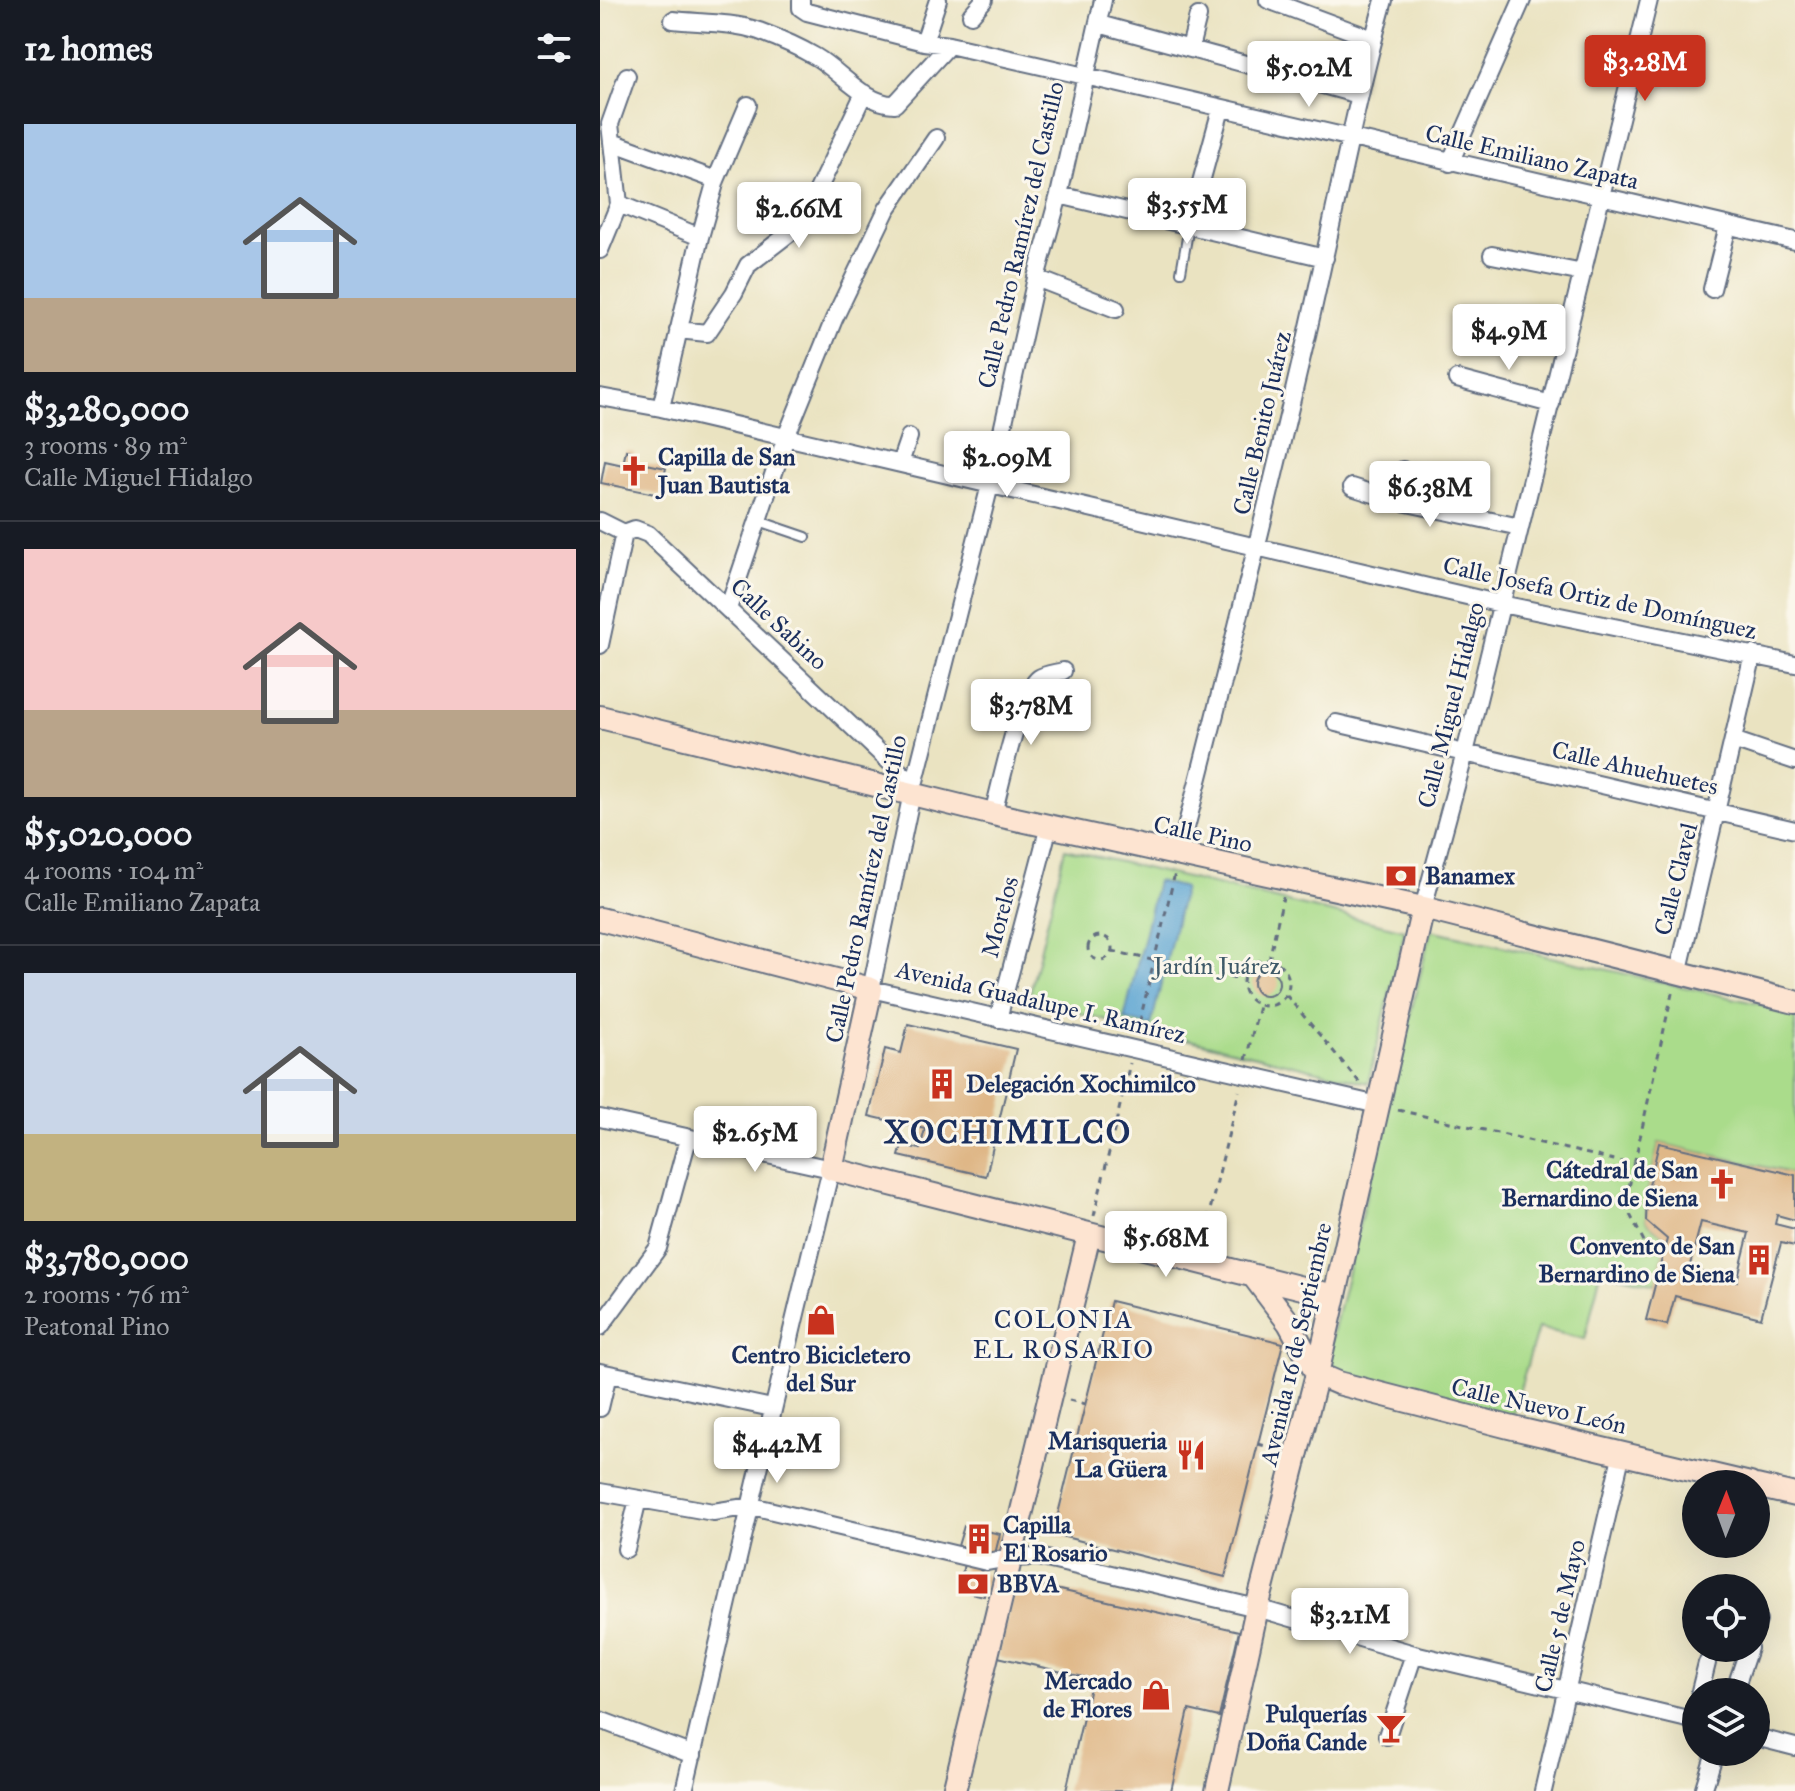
<!DOCTYPE html>
<meta charset="utf-8">
<style>
:root{--surface:#171b24;--page:#20242c;--text:#f1f3f6;--muted:#9ea1a6;--line:#363941;--accent:#c8321e}
body{margin:0;font-family:"IM FELL Great Primer",serif;background:var(--page);color:var(--text);height:100vh;display:flex;flex-direction:column;font-size:30px;white-space:nowrap}
*{box-sizing:border-box;margin:0}
p{font-size:26px;color:var(--muted)}
.icon{flex:none;width:44px;height:44px;fill:none;stroke:currentColor;stroke-width:2;stroke-linecap:round;stroke-linejoin:round}
.map{position:relative;flex:1;overflow:hidden}
.details{display:flex;flex-direction:column;background:var(--surface);width:600px}
.details>*{flex:none}
.needle{width:52px;rotate:1deg}
.controls{position:absolute;left:1082px;top:1470px;display:grid;gap:16px}
.controls a{display:grid;place-items:center;width:88px;height:88px;border-radius:50%;background:var(--surface);box-shadow:0 8px 32px #0002;font-size:40px}
.price{position:absolute;translate:-50% -68px;padding:0 18px;border-radius:8px;background:#fff;color:#222;font-size:26px;line-height:52px;filter:drop-shadow(0 2px 4px #0008)}
.price::after{content:'';position:absolute;left:50%;top:48px;width:24px;height:18px;margin-left:-12px;background:inherit;clip-path:polygon(0 0,100% 0,50% 100%)}
.price.current{background:var(--accent);color:#fff}
ul{padding:0;list-style:none}
li{display:grid;align-content:center;gap:16px;height:424px;padding:0 24px}
li+li{border-top:2px solid var(--line)}
li span{display:grid;place-items:center;height:248px;border-radius:0px;color:#555}
li>.icon{margin-inline-start:auto}
span .icon{width:144px;height:144px;fill:#fffc;stroke-width:1}
li b{font-size:34px}
h2{display:flex;justify-content:space-between;align-items:center;height:96px;padding:0 24px;font-size:34px}
main{display:flex;flex:1;min-height:0}
.map>svg:first-child{display:block}
</style>
<main>
<section class="details">
<h2>12 homes<svg class="icon" aria-label="filters" viewBox="0 0 24 24"><path d="M4 7h16M4 17h16"/><circle cx="9" cy="7" r="2"/><circle cx="15" cy="17" r="2"/></svg></h2>
<ul>
<li><span style="background:linear-gradient(#a9c7e8 70%,#b9a48a 0)"><svg class="icon" aria-label="home" viewBox="0 0 24 24"><path d="M3 11l9-7 9 7M6 9v11h12V9"/></svg></span><div><b>$3,280,000</b><p>3 rooms · 89 m²</p><p>Calle Miguel Hidalgo</p></div></li>
<li><span style="background:linear-gradient(#f6c9c9 65%,#b9a48a 0)"><svg class="icon" aria-label="home" viewBox="0 0 24 24"><path d="M3 11l9-7 9 7M6 9v11h12V9"/></svg></span><div><b>$5,020,000</b><p>4 rooms · 104 m²</p><p>Calle Emiliano Zapata</p></div></li>
<li><span style="background:linear-gradient(#c9d6e8 65%,#c2b280 0)"><svg class="icon" aria-label="home" viewBox="0 0 24 24"><path d="M3 11l9-7 9 7M6 9v11h12V9"/></svg></span><div><b>$3,780,000</b><p>2 rooms · 76 m²</p><p>Peatonal Pino</p></div></li>
</ul>
</section>
<div class="map">
<svg width="1195" height="1791" viewBox="0 0 1195 1791">
<rect width="100%" height="100%" fill="#fbf7ec"/>
<filter id="ink" filterUnits="userSpaceOnUse"><feTurbulence type="fractalNoise" baseFrequency=".0125" numOctaves="2"/><feDisplacementMap in="SourceGraphic" scale="16" xChannelSelector="R" yChannelSelector="G"/><feConvolveMatrix kernelMatrix="1 2 1 2 8 2 1 2 1" color-interpolation-filters="sRGB"/></filter>
<filter id="wash" filterUnits="userSpaceOnUse"><feTurbulence type="fractalNoise" baseFrequency=".006" numOctaves="4" result="noise"/><feDisplacementMap in="SourceGraphic" scale="32" xChannelSelector="R" yChannelSelector="G"/><feGaussianBlur stdDeviation="1.8" result="paint"/><feColorMatrix in="noise" values="0 0 0 0 0 0 0 0 0 0 0 0 0 0 0 0 0 1.4 0 .05"/><feComposite in="paint" operator="in"/></filter>
<g filter="url(#wash)">
<rect width="100%" height="100%" fill="#eae3c1"/>
<!-- green -->
<path fill="#aadc8b" stroke="#628674" stroke-width="2" d="M465 849 805 930 768 1083 428 1001Z
M831 930 1195 1012V1174L1059 1143 1047 1194 1046 1221 1067 1239 1056 1284 1001 1271 985 1339 938 1328 911 1419 724 1370Z"/>
<!-- water -->
<path fill="#5ca4d2" stroke="#3c6a98" stroke-width="2" d="M557 881 584 888 551 1026 524 1019Z"/>
<g id="blocks">
<!-- building -->
<path fill="#dfb787" fill-rule="evenodd" d="M26 450 34 452 32 461 66 468 60 495 1 483 5 461 23 465Z
M653 983a13 13 0 1 1 26 0a13 13 0 1 1-26 0Z
M308 1024 416 1049 386 1176 299 1156 302 1145 320 1149 325 1129 269 1116 285 1049 301 1053Z
M118 1108 132 1110 125 1141 111 1136Z
M1059 1143 1195 1175V1220L1177 1215 1175 1224 1195 1229V1246L1181 1243 1161 1318 1075 1296 1067 1325 1046 1320 1067 1239 1046 1221 1047 1194ZM1101 1222 1149 1233 1137 1281 1089 1269Z
M511 1301 683 1343 625 1577 453 1534Z
M364 1526 400 1534 395 1554 358 1546Z
M364 1563 378 1568 387 1578 384 1596 359 1590Z
M416 1580 639 1631 619 1717 589 1710 571 1791H466L492 1679 398 1657Z"/>
</g>
</g>
<g filter="url(#ink)">
<use href="#blocks" fill-opacity="0" stroke="#636e81" stroke-width="2"/>
<g fill="none" stroke-linecap="round" stroke-linejoin="round">
<!-- lane casing -->
<g stroke="#636e81" stroke-width="12">
<path id="lane" d="M581 272 589 226
M159 521 206 537"/>
</g>
<!-- street casing -->
<g stroke="#636e81" stroke-width="20">
<path id="street" d="M201 0V8L207 12 324 42 349 45 485 76 1195 241
M503 0 459 195 436 278 390 485 312 793 271 989 778 1105
M668 0 773 39
M371 15 384 0
M73 20C102 23 132 22 159 31 178 38 199 47 216 57 240 71 266 105 295 104L349 45
M499 24 759 95
M324 42 338 0
M590 48 598 16
M12 142 116 180
M850 163 922 0
M459 195 725 258
M19 204 100 237
M589 226 621 109
M0 250 19 204 10 124 27 76
M892 255 983 273
M436 278 516 309
M1112 289 1128 226
M78 330 107 333 134 293 148 265 200 225 207 213 264 93
M857 379 951 404
M0 397 61 408 901 604 1195 664
M61 408 100 237 116 180 148 105
M300 463 309 437
M752 487 793 500 920 527
M793 500 803 470
M0 521 24 533 35 529 48 534 314 785
M128 609 186 437 234 319 287 209 336 138
M0 645 24 533
M736 723 1195 830
M1133 740 1195 761
M393 814C400 788 420 691 439 678 445 674 456 673 463 671
M579 855C624 681 667 507 708 331 733 221 754 109 784 0
M823 908 865 753 1049 0
M1078 974 1153 654
M398 1019 449 826
M0 1118 231 1169C180 1376 132 1584 84 1791
M0 1327 58 1248 88 1139
M0 1372 172 1408
M0 1408 8 1374
M0 1492 113 1512 152 1506 387 1562 409 1558 438 1557 657 1608 814 1654 1096 1721
M26 1549 38 1499
M1156 1626 1158 1621
M1103 1692 1100 1691 1107 1663
M1134 1692 1149 1648
M0 1720 93 1755
M787 1736 814 1654
M1156 1737 1195 1747
M943 1791 1022 1452
M1103 1791 1115 1752"/>
</g>
<!-- secondary casing -->
<g stroke="#636e81" stroke-width="26">
<path id="secondary" d="M0 717 393 814 823 908 1195 1002
M0 919 271 989 231 1169 734 1296
M655 1278 689 1323 717 1374 738 1383 909 1427 1150 1484
M1156 1486 1195 1495
M354 1791 489 1235
M617 1791 657 1608 717 1374 823 908"/>
</g>
<!-- path -->
<path stroke="#636e81" stroke-width="3" stroke-dasharray="6 6" stroke-linecap="butt" d="M488 948a12 12 0 1 1 24 0a12 12 0 1 1-24 0Z
M512 951 641 980
M643 983a23 23 0 1 1 46 0a23 23 0 1 1-46 0Z
M669 960 683 897
M686 995 761 1084
M537 1033 575 873
M646 1060 659 1006
M798 1110 1053 1169
M494 1216 530 1063
M602 1243 639 1091
M1064 1251 1047 1247 1025 1205 1073 989
M469 1400 485 1404
M658 1444 678 1449"/>
<!-- lane -->
<use href="#lane" stroke="#fff" stroke-width="8"/>
<!-- street -->
<use href="#street" stroke="#fff" stroke-width="16"/>
<!-- secondary -->
<use href="#secondary" stroke="#fde4d1" stroke-width="22"/>
</g>
</g>
<!-- icons -->
<defs>
<g id="church-bare" transform="scale(2.4)"><path d="M-1.2-6h2.4v3.5h3.3v2.4h-3.3V6h-2.4V-.1h-3.3v-2.4h3.3Z" fill="#c8321e" stroke="#fbf7ec" stroke-width="2.5" paint-order="stroke"/></g>
<g id="bank-bare" transform="scale(2.4)"><path d="M-6-4H6V4H-6ZM0-2.3a2.3 2.3 0 1 0 0 4.6a2.3 2.3 0 1 0 0-4.6Z" fill="#c8321e" stroke="#fbf7ec" stroke-width="2.5" paint-order="stroke"/></g>
<g id="building-bare" transform="scale(2.4)"><path d="M-4-6H4V6H1V3H-1V6H-4ZM-2.5-4.3h1.7v1.8h-1.7ZM.8-4.3h1.7v1.8H.8ZM-2.5-1h1.7V.8h-1.7ZM.8-1h1.7V.8H.8Z" fill="#c8321e" stroke="#fbf7ec" stroke-width="2.5" paint-order="stroke"/></g>
<g id="shop-bare" transform="scale(2.4)"><path d="M-5-2.5h2.3a2.7 3.5 0 0 1 5.4 0H5L5.5 6h-11ZM-1.5-2.5h3a1.5 2.3 0 0 0-3 0Z" fill="#c8321e" stroke="#fbf7ec" stroke-width="2.5" paint-order="stroke"/></g>
<g id="restaurant-bare" transform="scale(2.4)"><path d="M-5-6h1v4h1v-4h1v4h1v-4h1v5L-1.5 .5V6h-2V.5L-5-1ZM5-6V6H3V1.5H1.5Q1.5-4 5-6Z" fill="#c8321e" stroke="#fbf7ec" stroke-width="2.5" paint-order="stroke"/></g>
<g id="bar-bare" transform="scale(2.4)"><path d="M-6-5H6L.8 .8V4.5H3.5V6h-7V4.5H-.8V.8Z" fill="#c8321e" stroke="#fbf7ec" stroke-width="2.5" paint-order="stroke"/></g>
</defs>
<g fill-rule="evenodd">
<use href="#church-bare" x="34" y="471"/>
<use href="#bank-bare" x="801" y="876"/>
<use href="#building-bare" x="342" y="1084"/>
<use href="#church-bare" x="1122" y="1184"/>
<use href="#building-bare" x="1159" y="1260"/>
<use href="#shop-bare" x="221" y="1320"/>
<use href="#restaurant-bare" x="591" y="1455"/>
<use href="#building-bare" x="379" y="1539"/>
<use href="#bank-bare" x="373" y="1584"/>
<use href="#shop-bare" x="556" y="1695"/>
<use href="#bar-bare" x="791" y="1728"/>
</g>
<g text-anchor="middle" dominant-baseline="central" stroke-width="6" stroke-linejoin="round" paint-order="stroke">
<!-- street labels -->
<g font-size="24" fill="#1b2f5e" stroke="#fbf7ec">
<text transform="translate(932 157) rotate(13)">Calle Emiliano Zapata</text>
<text transform="translate(421 235) rotate(-77)">Calle Pedro Ramírez del Castillo</text>
<text transform="translate(662 423) rotate(-77)">Calle Benito Juárez</text>
<text transform="translate(1000 598) rotate(12)">Calle Josefa Ortiz de Domínguez</text>
<text transform="translate(179 624) rotate(43)">Calle Sabino</text>
<text transform="translate(851 705) rotate(-76)">Calle Miguel Hidalgo</text>
<text transform="translate(1035 768) rotate(13)">Calle Ahuehuetes</text>
<text transform="translate(603 834) rotate(12)">Calle Pino</text>
<text transform="translate(1076 879) rotate(-76)">Calle Clavel</text>
<text transform="translate(266 889) rotate(-78)">Calle Pedro Ramírez del Castillo</text>
<text transform="translate(400 917) rotate(-75)">Morelos</text>
<text transform="translate(441 1002) rotate(13)">Avenida Guadalupe I. Ramírez</text>
<text transform="translate(696 1344) rotate(-77)">Avenida 16 de Septiembre</text>
<text transform="translate(939 1406) rotate(13)">Calle Nuevo León</text>
<text transform="translate(960 1616) rotate(-77)">Calle 5 de Mayo</text>
</g>
<!-- poi labels -->
<g font-size="24" font-weight="bold" fill="#1b2f5e" stroke="#fbf7ec" text-anchor="start">
<text x="58" y="457">Capilla de San<tspan x="58" dy="28">Juan Bautista</tspan></text>
<text x="825" y="876">Banamex</text>
<text x="366" y="1084">Delegación Xochimilco</text>
<text x="1098" y="1170" text-anchor="end">Cátedral de San<tspan x="1098" dy="28">Bernardino de Siena</tspan></text>
<text x="1135" y="1246" text-anchor="end">Convento de San<tspan x="1135" dy="28">Bernardino de Siena</tspan></text>
<text x="221" y="1355" text-anchor="middle">Centro Bicicletero<tspan x="221" dy="28">del Sur</tspan></text>
<text x="567" y="1441" text-anchor="end">Marisqueria<tspan x="567" dy="28">La Güera</tspan></text>
<text x="403" y="1525">Capilla<tspan x="403" dy="28">El Rosario</tspan></text>
<text x="397" y="1584">BBVA</text>
<text x="532" y="1681" text-anchor="end">Mercado<tspan x="532" dy="28">de Flores</tspan></text>
<text x="767" y="1714" text-anchor="end">Pulquerías<tspan x="767" dy="28">Doña Cande</tspan></text>
</g>
<!-- park labels -->
<g font-size="24" fill="#3f5a69" stroke="#fbf7ec">
<text x="617" y="966">Jardín Juárez</text>
</g>
<!-- neighbourhood labels -->
<g font-size="26" letter-spacing="2" fill="#1b2f5e" stroke="#fbf7ec">
<text x="464" y="1319">COLONIA<tspan x="464" dy="30">EL ROSARIO</tspan></text>
</g>
<!-- district labels -->
<g font-size="32" font-weight="bold" letter-spacing="2" fill="#1b2f5e" stroke="#fbf7ec">
<text x="408" y="1132">XOCHIMILCO</text>
</g>
</g>
</svg>
<div class="controls">
<a><svg class="needle" viewBox="-14 -14 28 28"><path d="M0-13l5 13h-10z" fill="#e53935"/><path d="M0 13l5-13h-10z" fill="#9ea1a6"/></svg></a>
<a><svg class="icon" aria-label="locate" viewBox="0 0 24 24"><circle cx="12" cy="12" r="6"/><path d="M12 2v4M12 18v4M2 12h4M18 12h4"/></svg></a>
<a><svg class="icon" aria-label="layers" viewBox="0 0 24 24"><path d="M12 4l9 5-9 5-9-5zM3 14l9 5 9-5"/></svg></a>
</div>
<b class="price current" style="left:1045px;top:103px">$3.28M</b>
<b class="price" style="left:709px;top:109px">$5.02M</b>
<b class="price" style="left:587px;top:246px">$3.55M</b>
<b class="price" style="left:199px;top:250px">$2.66M</b>
<b class="price" style="left:909px;top:372px">$4.9M</b>
<b class="price" style="left:407px;top:499px">$2.09M</b>
<b class="price" style="left:830px;top:529px">$6.38M</b>
<b class="price" style="left:431px;top:747px">$3.78M</b>
<b class="price" style="left:155px;top:1174px">$2.65M</b>
<b class="price" style="left:566px;top:1279px">$5.68M</b>
<b class="price" style="left:177px;top:1485px">$4.42M</b>
<b class="price" style="left:750px;top:1656px">$3.21M</b>
</div>
</main>
